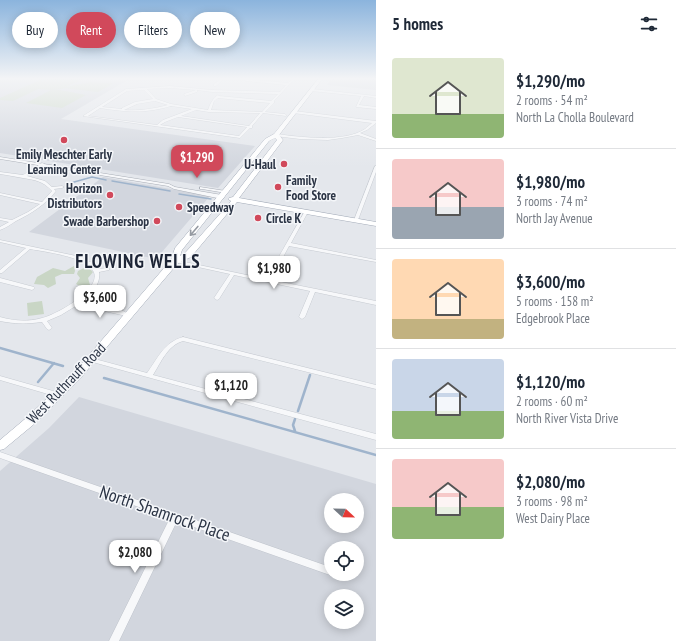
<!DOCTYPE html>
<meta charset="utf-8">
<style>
:root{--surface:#fff;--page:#f2f2f3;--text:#1f2937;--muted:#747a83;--line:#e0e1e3;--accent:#d1495b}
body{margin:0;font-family:"PT Sans Narrow",sans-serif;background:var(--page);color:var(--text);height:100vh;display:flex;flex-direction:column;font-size:15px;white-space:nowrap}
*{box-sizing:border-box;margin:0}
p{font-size:13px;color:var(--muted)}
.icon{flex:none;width:22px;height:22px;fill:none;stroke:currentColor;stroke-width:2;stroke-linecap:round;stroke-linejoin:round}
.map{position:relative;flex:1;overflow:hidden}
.details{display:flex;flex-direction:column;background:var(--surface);width:300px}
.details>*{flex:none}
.guide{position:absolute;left:12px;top:12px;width:304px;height:36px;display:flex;gap:8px}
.needle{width:26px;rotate:112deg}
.buttons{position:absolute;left:324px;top:493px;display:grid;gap:8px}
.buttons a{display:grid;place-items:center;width:40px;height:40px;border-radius:50%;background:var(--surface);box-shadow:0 2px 10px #0003;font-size:20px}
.price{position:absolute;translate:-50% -34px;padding:0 9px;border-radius:8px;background:#fff;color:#222;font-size:13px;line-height:26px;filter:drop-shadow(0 1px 2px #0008)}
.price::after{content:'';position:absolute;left:50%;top:24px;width:12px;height:9px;margin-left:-6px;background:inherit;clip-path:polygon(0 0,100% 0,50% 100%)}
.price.on{background:var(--accent);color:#fff}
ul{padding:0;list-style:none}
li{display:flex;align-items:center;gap:12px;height:100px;padding:0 16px}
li+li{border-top:1px solid var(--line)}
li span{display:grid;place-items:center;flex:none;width:112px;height:80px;border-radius:4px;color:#555}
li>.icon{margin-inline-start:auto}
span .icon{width:48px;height:48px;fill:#fffc;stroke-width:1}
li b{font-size:17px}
h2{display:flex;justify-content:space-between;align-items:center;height:48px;padding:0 16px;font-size:17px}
.pill{padding:0 14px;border-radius:18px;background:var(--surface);box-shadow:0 2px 10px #0003;font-size:14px;line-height:36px}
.pill.on{background:var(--accent);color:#fff}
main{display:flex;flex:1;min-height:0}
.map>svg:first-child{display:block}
</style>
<main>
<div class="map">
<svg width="376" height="641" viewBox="0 0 376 641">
<rect width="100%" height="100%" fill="#e4e7ec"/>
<!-- built -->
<path fill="#d2d6de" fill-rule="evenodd" d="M0 78H131L61 119 255 146 218 188 0 153Z
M332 78H376V90L327 85Z
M103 177 210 196 156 259 29 232Z
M79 397 376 484V641H0V471L49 428ZM331 500H357V526H331ZM331 548H357V574H331ZM331 596H357V622H331Z"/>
<!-- green -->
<path fill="#c9d6c5" d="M44 78 83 79 62 89 53 90H60L86 95 62 108 26 103 51 90 38 89 13 101 0 100V98Z
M91 82 114 83 98 92 64 88 74 85Z
M74 266 75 271 74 274H62L55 277 56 284 48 288 44 285 34 284 37 277 53 268 65 271Z
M84 268H89L93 272 88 278 90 285 82 287 76 284 80 278 77 274 78 271Z
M42 301 44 314 28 316 27 303Z"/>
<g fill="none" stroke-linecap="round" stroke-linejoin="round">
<!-- stream-far1 -->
<path stroke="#9fb4cc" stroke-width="1.5" d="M112 181 170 191
M67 184 92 177 106 180
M179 194 211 199"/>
<!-- stream -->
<path stroke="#9fb4cc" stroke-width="2.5" d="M0 348 63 366
M104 378 376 455
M38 382 54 363
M298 411 310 375
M295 419 293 425 295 431"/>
<!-- minor casing -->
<g stroke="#a9aeb7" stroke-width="0.5">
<path id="minor" d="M223 78H225L216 86H214V84Z
M243 78H245L247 79 288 83 293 78H295L274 101V103L265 112 285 114 286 115V116L263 113 252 126V128H250L240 138 83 116 126 89 170 86 212 90 280 92 286 85 246 81 243 80ZM170 88 196 90 184 94 185 96 197 92V90L212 92 278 94 271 101 219 96 218 95C213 98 210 104 208 110L171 104 156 99 147 89ZM144 90 153 99 135 102 122 108V109L102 107 127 91ZM218 98 270 103 262 112 211 110 214 101ZM155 101 168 105C153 109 139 111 124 110L137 104ZM171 106 192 109 163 120 157 125 88 116 100 108C127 112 144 114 171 106ZM196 110 209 112 260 113 249 126 181 116ZM178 117 247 127 239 136 160 125 165 122Z
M312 89 376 96V98L364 96 359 105 376 107V109L356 107 361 96 311 91Z
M294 111 376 121V123L367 130 360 133 376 139V141L358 135 342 138 328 140 300 139 275 136V134H276C300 137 344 143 365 129 367 127 370 125 372 123L293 113V111Z
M42 163 45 164 27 176 45 181 52 187 62 186 64 187 62 188 54 189 56 191C45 205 32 213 16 221 11 224 6 228 0 230V227L9 222 0 220V218L12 220 28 212 40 204 0 195V193L42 202 52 191C43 181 35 180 23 178 16 177 8 175 0 174V172L23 175Z
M375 166H376V172L358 220V221H354V220Z
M305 211H307L308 212 291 243 376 260V262L289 246 271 280 376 301V305L315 292 305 317 302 319 299 317 310 291 234 275 219 299 217 300 214 298 230 274 175 262 173 261 175 260 266 279Z
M0 240 81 257 92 263 97 269 109 268V270L99 272C101 284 92 293 83 300 99 301 118 306 131 316L128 318 122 315 82 306 79 304 61 315 47 321 52 328 49 330 47 329 42 322C28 324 14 324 0 321V317C14 321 28 322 42 318 56 315 109 286 91 268 80 256 46 252 30 249L2 273H0V270L26 248 0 242ZM85 304 97 305 111 310 86 304Z
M0 278 34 287 35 288 32 290 0 282Z
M183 337 376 385V389L183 341C168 345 161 362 153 375L376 434V440L89 361 88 360 91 358 147 373C158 358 164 342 183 337Z
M0 376 60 393 61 395 60 397H58L0 380Z
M0 452 330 567H331V574H333L330 575 177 521 119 641H109L170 518 0 458Z"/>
</g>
<!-- tertiary casing -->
<g stroke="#a9aeb7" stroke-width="1">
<path id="tertiary" d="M0 157 169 184 175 187 222 195 225 197 222 199 174 189 168 186 0 159Z
M200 187 226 191 228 192 226 193 202 189H200Z"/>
</g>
<!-- primary casing -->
<g stroke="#a3abb8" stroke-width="1">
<path id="primary" d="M319 78H323L279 135 283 140 239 198 376 222V226L237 202 191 257 178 263 78 381 33 425 4 449 0 450V440L25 419 70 377 171 260 175 248 265 139 274 134ZM275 138 277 140 233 197 229 198 228 199 231 201 229 204 185 253 180 256 182 250 269 141Z"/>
</g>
<!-- minor -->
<use href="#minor" fill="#f7f8fa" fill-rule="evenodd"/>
<!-- tertiary -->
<use href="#tertiary" fill="#f7f8fa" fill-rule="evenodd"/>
<!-- primary -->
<use href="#primary" fill="#fff" fill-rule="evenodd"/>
</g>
<!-- one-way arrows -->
<defs><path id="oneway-shaft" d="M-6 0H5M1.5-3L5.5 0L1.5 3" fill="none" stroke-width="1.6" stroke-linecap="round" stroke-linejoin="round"/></defs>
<use stroke="#959aa2" href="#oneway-shaft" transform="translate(194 231) rotate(130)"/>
<!-- sky -->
<linearGradient id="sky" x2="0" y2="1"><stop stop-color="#8bb4dd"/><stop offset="0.47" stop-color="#f3f4f6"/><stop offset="1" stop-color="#f3f4f6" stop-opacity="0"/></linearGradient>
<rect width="376" height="167" fill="url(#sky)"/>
<!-- markers -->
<g fill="#d1495b" stroke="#f4f6f9" stroke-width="1.5">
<circle cx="64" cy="140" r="4"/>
<circle cx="284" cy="164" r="4"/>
<circle cx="278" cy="187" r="4"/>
<circle cx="110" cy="195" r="4"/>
<circle cx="179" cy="207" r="4"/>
<circle cx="258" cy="218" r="4"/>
<circle cx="157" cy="221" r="4"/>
</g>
<g text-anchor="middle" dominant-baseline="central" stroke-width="3" stroke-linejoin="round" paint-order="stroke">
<!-- far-poi labels -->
<g font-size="13" font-weight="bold" fill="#2b3445" stroke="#f4f6f9" text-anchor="end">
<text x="64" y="154" text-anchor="middle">Emily Meschter Early<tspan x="64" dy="15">Learning Center</tspan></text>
<text x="276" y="164">U-Haul</text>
<text x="286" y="180" text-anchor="start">Family<tspan x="286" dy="15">Food Store</tspan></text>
<text x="102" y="188">Horizon<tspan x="102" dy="15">Distributors</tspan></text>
<text x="187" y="207" text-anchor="start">Speedway</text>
<text x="266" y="218" text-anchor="start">Circle K</text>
<text x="149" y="221">Swade Barbershop</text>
</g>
<!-- street labels -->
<g font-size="15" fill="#2b3445" stroke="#f4f6f9">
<text transform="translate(66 383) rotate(-46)">West Ruthrauff Road</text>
</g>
<!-- near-street labels -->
<g font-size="18" fill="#2b3445" stroke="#f4f6f9">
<text transform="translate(165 513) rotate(19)">North Shamrock Place</text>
</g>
<!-- district labels -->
<g font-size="19" font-weight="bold" letter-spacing="1" fill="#1d2536" stroke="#f4f6f9">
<text x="138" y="261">FLOWING WELLS</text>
</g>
</g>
</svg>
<div class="buttons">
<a><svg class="needle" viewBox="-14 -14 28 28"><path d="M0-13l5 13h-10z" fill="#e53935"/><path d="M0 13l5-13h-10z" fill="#747a83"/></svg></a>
<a><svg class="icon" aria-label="locate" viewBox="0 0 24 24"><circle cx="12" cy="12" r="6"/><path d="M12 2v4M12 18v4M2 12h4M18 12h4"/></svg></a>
<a><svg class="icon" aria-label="layers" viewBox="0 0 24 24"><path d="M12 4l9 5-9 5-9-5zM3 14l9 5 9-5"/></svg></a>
</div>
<b class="price on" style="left:197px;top:179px">$1,290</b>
<b class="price" style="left:274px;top:290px">$1,980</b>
<b class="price" style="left:100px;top:319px">$3,600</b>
<b class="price" style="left:231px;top:407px">$1,120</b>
<b class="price" style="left:135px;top:574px">$2,080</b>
<div class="guide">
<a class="pill">Buy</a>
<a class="pill on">Rent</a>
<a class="pill">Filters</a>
<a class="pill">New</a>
</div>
</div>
<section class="details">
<h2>5 homes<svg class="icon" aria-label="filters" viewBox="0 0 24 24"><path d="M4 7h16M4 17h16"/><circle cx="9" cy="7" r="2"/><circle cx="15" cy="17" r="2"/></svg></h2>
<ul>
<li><span style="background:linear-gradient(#dfe7d0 70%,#8fb573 0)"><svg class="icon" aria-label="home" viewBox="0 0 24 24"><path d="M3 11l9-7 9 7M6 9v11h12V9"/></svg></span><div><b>$1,290/mo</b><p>2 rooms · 54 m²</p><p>North La Cholla Boulevard</p></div></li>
<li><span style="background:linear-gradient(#f6c9c9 60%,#9aa5b1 0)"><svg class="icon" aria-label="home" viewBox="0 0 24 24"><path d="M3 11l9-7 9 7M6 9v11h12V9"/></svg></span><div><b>$1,980/mo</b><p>3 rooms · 74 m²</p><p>North Jay Avenue</p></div></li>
<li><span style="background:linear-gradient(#ffd9b3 75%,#c2b280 0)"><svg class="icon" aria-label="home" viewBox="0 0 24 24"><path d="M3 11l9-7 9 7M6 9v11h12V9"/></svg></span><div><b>$3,600/mo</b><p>5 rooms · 158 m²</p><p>Edgebrook Place</p></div></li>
<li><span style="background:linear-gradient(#c9d6e8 65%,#8fb573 0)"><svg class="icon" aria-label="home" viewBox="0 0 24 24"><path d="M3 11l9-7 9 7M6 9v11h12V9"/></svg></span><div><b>$1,120/mo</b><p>2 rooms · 60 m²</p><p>North River Vista Drive</p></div></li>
<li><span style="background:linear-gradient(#f6c9c9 60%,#8fb573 0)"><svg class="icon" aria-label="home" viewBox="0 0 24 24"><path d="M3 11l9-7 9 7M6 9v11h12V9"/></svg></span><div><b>$2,080/mo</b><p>3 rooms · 98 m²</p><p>West Dairy Place</p></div></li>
</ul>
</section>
</main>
